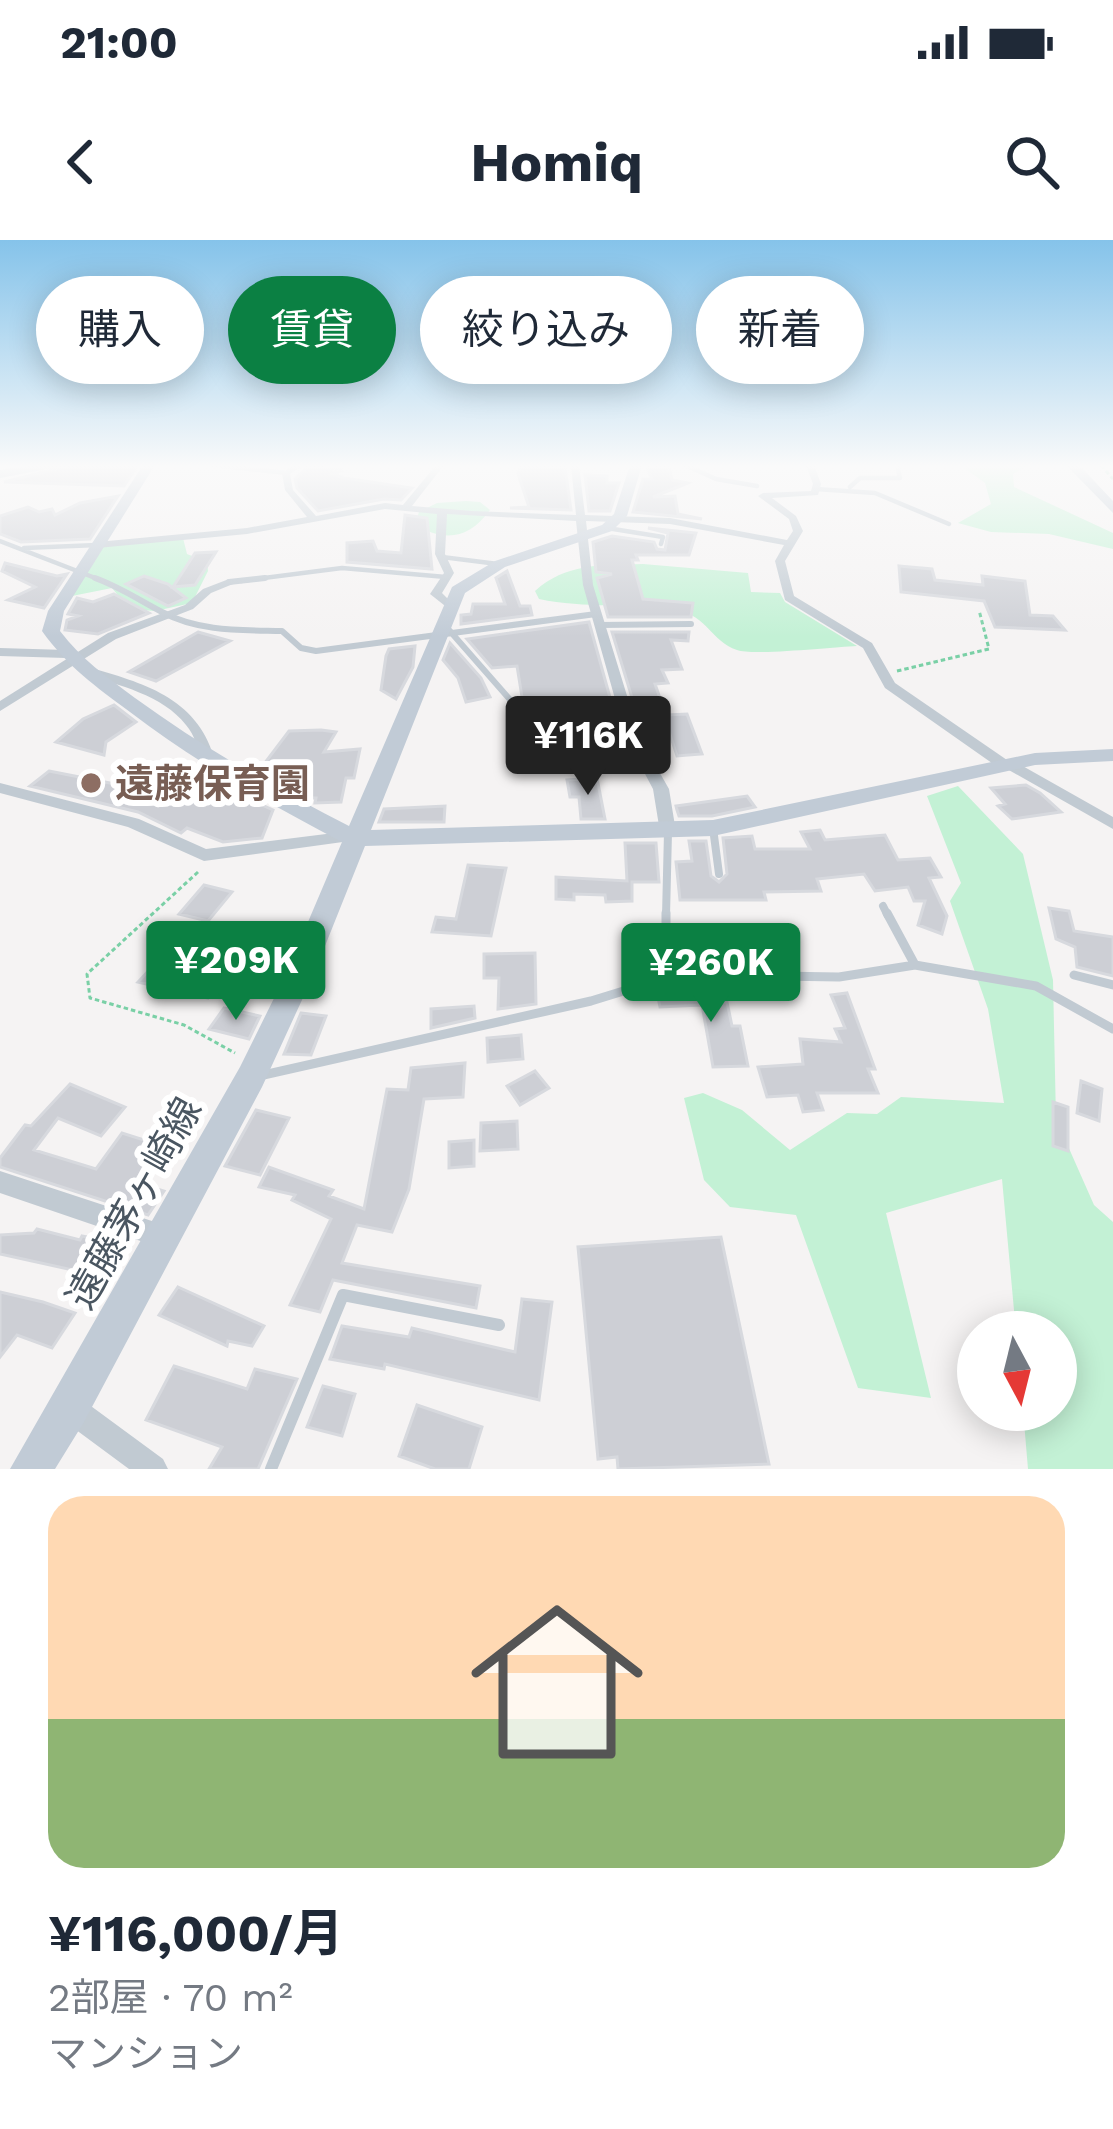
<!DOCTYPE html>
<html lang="ja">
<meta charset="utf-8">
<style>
:root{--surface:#fff;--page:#f6f6f7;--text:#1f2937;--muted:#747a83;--accent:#0b8043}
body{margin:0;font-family:"Work Sans","Noto Sans JP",sans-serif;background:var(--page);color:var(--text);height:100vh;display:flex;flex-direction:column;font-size:45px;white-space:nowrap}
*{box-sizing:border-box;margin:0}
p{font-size:39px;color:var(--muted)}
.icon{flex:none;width:66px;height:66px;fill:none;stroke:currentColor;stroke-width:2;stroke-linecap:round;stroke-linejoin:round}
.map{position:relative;height:1229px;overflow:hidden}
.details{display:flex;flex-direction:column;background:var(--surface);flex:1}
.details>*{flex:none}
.banner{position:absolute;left:36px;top:36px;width:1041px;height:108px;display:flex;gap:24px}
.needle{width:78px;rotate:173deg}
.controls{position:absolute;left:957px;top:1071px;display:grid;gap:24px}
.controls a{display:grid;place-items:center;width:120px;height:120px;border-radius:50%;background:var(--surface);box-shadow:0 6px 30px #0003;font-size:60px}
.price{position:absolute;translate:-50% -102px;padding:0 27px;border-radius:12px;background:var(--accent);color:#fff;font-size:39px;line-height:78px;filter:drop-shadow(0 3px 6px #0008)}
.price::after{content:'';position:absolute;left:50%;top:72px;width:36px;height:27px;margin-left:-18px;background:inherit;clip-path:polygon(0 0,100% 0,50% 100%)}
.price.selected{background:#222;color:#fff}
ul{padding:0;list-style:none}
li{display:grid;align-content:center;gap:24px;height:636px;padding:0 48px}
li span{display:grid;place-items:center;height:372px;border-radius:36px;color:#555}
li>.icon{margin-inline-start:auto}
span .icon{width:216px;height:216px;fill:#fffc;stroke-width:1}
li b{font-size:51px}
.chip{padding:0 42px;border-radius:54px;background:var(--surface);box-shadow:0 6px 30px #0003;font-size:42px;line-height:108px}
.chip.selected{background:var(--accent);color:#fff}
.status{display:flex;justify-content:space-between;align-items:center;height:84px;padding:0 60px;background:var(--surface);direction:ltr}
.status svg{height:33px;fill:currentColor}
header{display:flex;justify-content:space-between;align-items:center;height:156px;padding:0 48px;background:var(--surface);font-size:54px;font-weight:700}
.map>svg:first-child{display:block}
</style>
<div class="status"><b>21:00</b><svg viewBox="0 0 49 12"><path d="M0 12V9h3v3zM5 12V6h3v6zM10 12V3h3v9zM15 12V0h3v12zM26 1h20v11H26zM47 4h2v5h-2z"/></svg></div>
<header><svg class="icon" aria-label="back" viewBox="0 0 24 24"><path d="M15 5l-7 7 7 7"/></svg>Homiq<svg class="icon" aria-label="search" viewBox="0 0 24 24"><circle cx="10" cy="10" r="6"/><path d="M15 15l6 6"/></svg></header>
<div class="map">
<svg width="1113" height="1229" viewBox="0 0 1113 1229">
<rect width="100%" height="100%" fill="#f5f3f3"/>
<!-- green -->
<path fill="#c3f1d5" d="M960 225 1027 226 1013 234 1014 247 1113 293V309L1049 294 991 292 958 283 991 264 985 243Z
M466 261 480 262 490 270C469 299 445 302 415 285L419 272 437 263Z
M183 298 187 314 207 322 208 331 192 363 155 371 129 369 112 348 72 356 102 306Z
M643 324 748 333 751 352 780 353 785 362 857 406C832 407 753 416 737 410 711 401 707 376 679 371 632 362 585 369 539 359L535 351C566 323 602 325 643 324Z
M958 546 1023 614 1053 740 1056 879 1094 965 1113 982V1229H1028L1023 1170H1056V1092H1016L1002 939 886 973 931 1158 858 1148 796 975 730 967 704 940 684 858 703 853 742 870 790 910 847 873 877 874 901 857 1004 863 988 769 950 661 961 643 927 556Z"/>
<!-- building -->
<path fill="#cdcfd5" stroke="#d7d9de" stroke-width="3" d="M72 225H138L124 246 4 242Z
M521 225 565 227 571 270 510 268 529 267 518 234Z
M308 226 343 230 333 234 344 238 412 248 401 260 384 259 318 271 297 248 295 239Z
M669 227 672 240 688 243 653 257 675 256 678 274 702 279 633 272 643 239H652L647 228Z
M585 235 607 236V243H619L610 271H589Z
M118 256 90 299 21 302 0 294V276L28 267 39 272 52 269 55 275 80 263Z
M405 275 427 278 432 329 347 322V303L373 301 377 311 401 313Z
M648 288 696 293 689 315H636L638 320H632L643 359 693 363 691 377H608L597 338 612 334 596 332 593 302 612 296 654 302 657 309 665 310 668 293Z
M216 312 195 345 173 347 195 313Z
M5 323 57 336 67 334 44 368 8 360 35 347 2 331Z
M899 326 932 329 935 340 983 345 982 336 1025 341 1030 375 1053 376 1065 390 995 387 984 361 901 352Z
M507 331 520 366H530L532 375 461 384V375L471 374 473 364H505L496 338Z
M144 336 168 344 186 358 168 366 126 344Z
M114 354 149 373 98 394 65 390 67 380 78 376 68 374 77 358 93 362Z
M589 382 611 461 523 463 517 426 492 428 467 399Z
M198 392 230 401 156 441 129 432Z
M612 392H689L688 401 671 400 682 429 662 430 668 443 655 444 666 475 687 474 702 514 677 516 665 479 639 481Z
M450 403 481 438 490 457 466 462 458 438 443 420Z
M415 406 413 427 396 459 381 450 386 416 389 409Z
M114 465 136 482 106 502 104 515 56 502 83 479Z
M321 490 336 492 324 512 360 509 354 538H346L341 562 315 563 316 558H306L258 532 289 491Z
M49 531 176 556 196 535 273 570 262 598 223 602 187 588 181 593 138 572 30 546Z
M597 538 605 579H581L579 557H570L567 540Z
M1026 545 1040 553 1061 572 1012 579 998 566 1005 564 991 548Z
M747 556 755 567 712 576H679L677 570 676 566Z
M445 566 444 582H379L384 569Z
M820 590 825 600 885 595 898 620 930 618 941 637 929 638 947 676 942 694 918 685 925 661H914L908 647 875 651 864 634 817 639 821 651 764 652 766 660H680L676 622 692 621 689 601H706L711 636 719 642 727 634 723 598 752 596 755 609H810L801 592Z
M625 603H656L659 642H632V661L606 662 605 655 574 654V660L556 659V637L627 641Z
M468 625 506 628 491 696 432 692 436 677 456 679Z
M204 645 232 652 208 681 179 674Z
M1049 668 1069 671 1074 691 1113 697V736L1077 727 1075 707 1056 699Z
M535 713 536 764 498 769 499 738H484V714Z
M154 725 198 738 219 743 208 758 138 742Z
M698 746 702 762H727L732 786H740L748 826 713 827 702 765 660 767 656 748Z
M847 753 875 829H868L878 853H817L823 870 803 872 798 855 767 857 758 827 803 824 800 799 841 802 835 789 845 788 831 755Z
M474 766 475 778 431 788V769Z
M224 768 260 776 249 799 209 789Z
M301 773 326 776 311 815 284 814Z
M521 795 523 819 488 822 487 798Z
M465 823 463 857 424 859 409 949 392 992 357 985 342 1023 480 1046 476 1068 333 1040 320 1072 290 1065 331 979 292 960 295 955 259 947 269 927 333 950 329 956 364 969 387 849 408 850 411 828Z
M535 831 549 848 520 865 507 846Z
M1081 841 1102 849 1099 881 1077 873Z
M70 844 125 867 101 896 58 878 34 910 96 929 122 893 160 905 135 942 164 951 148 975 0 927V918L25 885 31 886Z
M1053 862 1068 867V911L1053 906Z
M256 870 289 878 260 935 225 926Z
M517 881 518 909 480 911 481 883Z
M474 900V926L449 928V902Z
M37 989 80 1000 82 996 118 1003 100 1036 0 1014V995L34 993Z
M721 997 769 1224 618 1229 617 1217 598 1219 578 1007Z
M178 1047 264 1086 252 1106 228 1101 227 1106 159 1075Z
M0 1052 43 1062 75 1073 52 1108 17 1095 0 1117Z
M522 1059 552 1062 539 1160 385 1124 384 1129 330 1119 342 1086 409 1097 412 1088 515 1112Z
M174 1126 247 1149 255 1129 297 1139 258 1229H209L222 1207 146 1180Z
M323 1146 355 1154 342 1196 307 1187Z
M417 1165 482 1187 469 1229H435L399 1216Z"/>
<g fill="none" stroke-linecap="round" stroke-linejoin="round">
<!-- path -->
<path stroke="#7ad0a6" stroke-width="3" stroke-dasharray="4.5 3" stroke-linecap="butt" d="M1101 225 1113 239
M897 431 989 409 979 370
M198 632 87 734 90 758 184 785 235 813"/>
<!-- lane-far4 -->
<path stroke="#c1cad2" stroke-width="4.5" d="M213 225 287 233
M685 225 716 239 757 246
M850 247 860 238H900L897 225
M816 249 875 253 949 284
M607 288 663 297 661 304
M0 301 103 341
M24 308 97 305
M442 317 498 324
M241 341 342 328 446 337"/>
<!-- lane-far3 -->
<path stroke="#c1cad2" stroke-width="6" d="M95 338C120 347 139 360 162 372 199 392 242 390 282 391L301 408 316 411 596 374
M229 342 265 338
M600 385 691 384
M449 390 520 471 623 468"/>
<!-- lane-far2 -->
<path stroke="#c1cad2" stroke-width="8" d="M713 588 719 634
M883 666 888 676
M666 676 668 592"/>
<!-- lane-far1 -->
<path stroke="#c1cad2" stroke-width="9" d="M887 673 915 725
M655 734 666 696V673
M1074 735 1113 745
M259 836 591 761 630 749 655 734 839 737 915 725 1036 746 1113 789"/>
<!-- lane -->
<path stroke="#c1cad2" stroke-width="12" d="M271 1229 343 1055 499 1085"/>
<!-- street -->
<path fill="#c1cad2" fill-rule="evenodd" d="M294 225H304L290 234 293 250 316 276 385 263 403 265 436 225H444L412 266 472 271 576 275 571 225H579L585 275 670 278 787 300 793 291 789 279 758 256 763 253 811 251 813 244 806 225H814L821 244 818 255 772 258 796 276 803 291 785 321 794 356 872 403 895 443 1007 520 1014 521 1113 577V589L1007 529 999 528 885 448 863 408 785 360 775 321 784 305 670 284 586 281 593 345 640 498 669 549 676 592 668 597 660 592 653 549 626 498 583 345 576 281 447 274 445 314 454 333 442 353 455 366 449 369 430 354 444 333 435 314 437 274 385 269 247 294 97 308 92 305 97 302 247 288 307 277 285 250 282 233Z
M229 339 234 342 233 344 211 353 193 369 116 399 0 471V461L108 393 185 365 203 349Z
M0 408 66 410 72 414 66 418 0 416Z
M88 427C143 443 196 457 214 517L212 520H202C197 508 195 495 186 485 163 455 118 445 84 434V428Z
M0 543 139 579 206 609 350 591 358 596 350 601 204 621 128 587 0 553Z
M0 931 164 985 173 988 176 997 173 1006 164 1009 0 953Z
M70 1154 80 1158 163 1219 168 1229H129L60 1178 56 1168 60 1158Z"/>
<!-- secondary -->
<path fill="#c1cbd6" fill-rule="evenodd" d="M37 225H68L0 238V230Z
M143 225H155L64 371 60 391C81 419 107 437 135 458 204 508 274 548 349 586L452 347 495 321 602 285 614 274 630 225H642L627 276 612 291 505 327 465 353 371 590 713 580 1035 513 1113 509V521L1035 525 713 596 365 606 313 736 262 847 84 1182 55 1229H10L240 827 285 736 342 602C268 563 197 523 130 472 96 447 67 426 42 391L48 371Z
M1066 225H1079L1113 261V273Z"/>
</g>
<!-- sky -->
<linearGradient id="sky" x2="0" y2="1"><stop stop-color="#85c3ea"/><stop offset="0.57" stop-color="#fafafa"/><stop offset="1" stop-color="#fafafa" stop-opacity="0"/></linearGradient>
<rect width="1113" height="397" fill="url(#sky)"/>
<!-- markers -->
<circle fill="#8d6e63" stroke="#fff" stroke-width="4.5" cx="91" cy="543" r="12"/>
<g text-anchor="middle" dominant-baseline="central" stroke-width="12" stroke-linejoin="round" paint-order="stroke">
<!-- education labels -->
<g font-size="39" font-weight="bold" fill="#785e54" stroke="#fff" text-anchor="start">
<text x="115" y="543">遠藤保育園</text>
</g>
<!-- street labels -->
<g font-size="39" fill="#4a5661" stroke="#fff">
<text transform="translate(134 963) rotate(-61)">遠藤茅ヶ崎線</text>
</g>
</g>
</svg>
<div class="controls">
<a><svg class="needle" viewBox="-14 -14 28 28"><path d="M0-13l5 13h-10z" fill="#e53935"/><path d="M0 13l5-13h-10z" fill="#747a83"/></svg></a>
</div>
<b class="price selected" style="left:588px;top:558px">¥116K</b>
<b class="price" style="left:236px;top:783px">¥209K</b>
<b class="price" style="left:711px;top:785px">¥260K</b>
<div class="banner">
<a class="chip">購入</a>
<a class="chip selected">賃貸</a>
<a class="chip">絞り込み</a>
<a class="chip">新着</a>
</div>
</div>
<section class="details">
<ul>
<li><span style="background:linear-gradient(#ffd9b3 60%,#8fb573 0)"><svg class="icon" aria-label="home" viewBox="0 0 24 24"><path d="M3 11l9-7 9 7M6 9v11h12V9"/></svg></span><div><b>¥116,000/月</b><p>2部屋 · 70 m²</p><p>マンション</p></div></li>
</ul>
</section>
